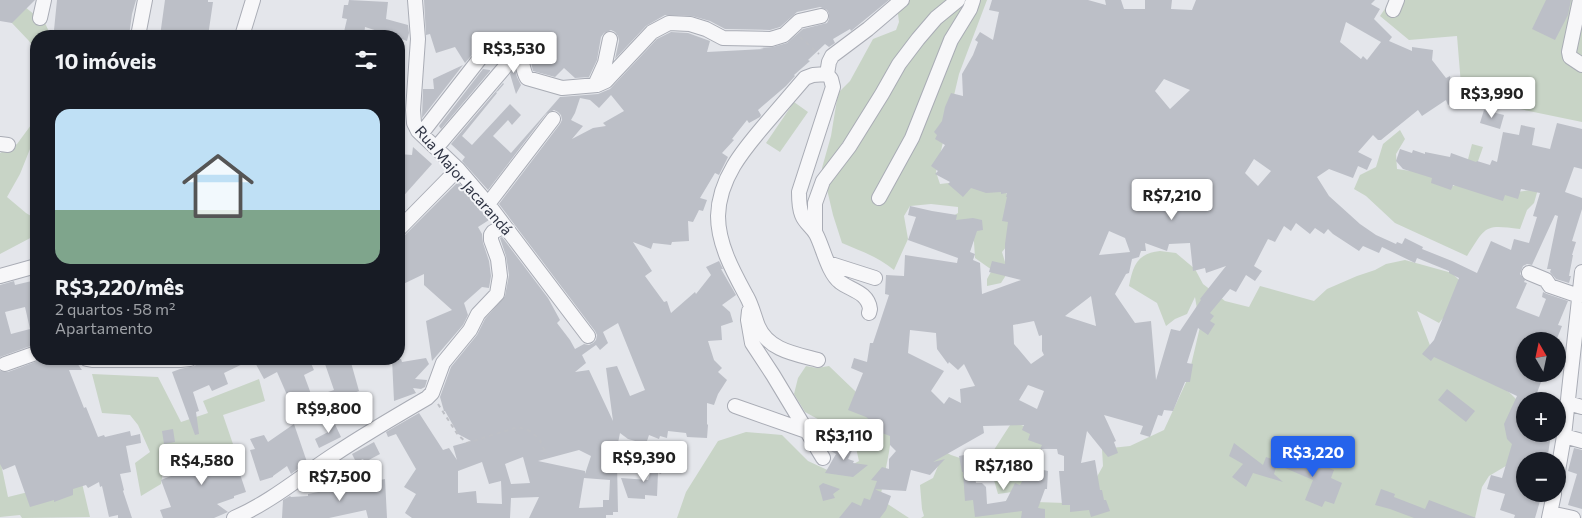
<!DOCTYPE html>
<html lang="pt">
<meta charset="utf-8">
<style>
:root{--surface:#171b24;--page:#242831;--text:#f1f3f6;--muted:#9ea1a6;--accent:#2563eb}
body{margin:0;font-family:Commissioner,sans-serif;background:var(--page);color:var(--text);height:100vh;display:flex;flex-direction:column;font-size:19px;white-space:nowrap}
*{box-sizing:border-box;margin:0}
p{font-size:16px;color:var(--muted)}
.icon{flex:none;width:28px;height:28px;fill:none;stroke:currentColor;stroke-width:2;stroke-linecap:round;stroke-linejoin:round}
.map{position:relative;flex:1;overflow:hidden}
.panel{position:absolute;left:30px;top:30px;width:375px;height:335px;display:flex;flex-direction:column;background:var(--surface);border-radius:20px;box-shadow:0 1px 4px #0004}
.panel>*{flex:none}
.needle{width:32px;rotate:351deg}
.buttons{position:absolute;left:1516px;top:332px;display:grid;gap:10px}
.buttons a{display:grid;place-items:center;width:50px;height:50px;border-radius:50%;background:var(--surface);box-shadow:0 1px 4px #0004;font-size:25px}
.price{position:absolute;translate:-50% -42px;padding:0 11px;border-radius:5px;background:#fff;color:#222;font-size:16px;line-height:32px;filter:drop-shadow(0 1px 2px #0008)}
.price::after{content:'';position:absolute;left:50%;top:30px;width:15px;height:11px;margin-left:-8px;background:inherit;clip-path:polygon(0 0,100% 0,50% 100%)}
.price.on{background:var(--accent);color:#fff}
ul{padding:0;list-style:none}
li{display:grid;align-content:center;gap:10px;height:265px;padding:0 25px}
li span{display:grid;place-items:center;height:155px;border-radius:15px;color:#555}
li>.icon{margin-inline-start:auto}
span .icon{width:90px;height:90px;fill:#fffc;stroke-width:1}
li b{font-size:21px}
h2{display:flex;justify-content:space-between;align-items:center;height:60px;padding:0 25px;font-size:21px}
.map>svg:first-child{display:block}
</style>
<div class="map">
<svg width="1582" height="518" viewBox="0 0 1582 518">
<rect width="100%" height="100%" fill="#e4e6eb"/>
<!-- green -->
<path fill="#c8d4c6" d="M895 0H987L959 74 936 172 940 184 966 181 1005 188 1010 204 1007 246 1002 252 1008 272 1001 283 987 286V279L992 270 975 258 974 242 970 234 949 227 953 216 958 213V207L931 204 910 206 904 216 908 239 894 270C878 257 861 251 842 243L833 215 822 168 831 136 838 93 850 81 873 39 896 30 899 22 898 14 885 16Z
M1391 0H1582V122L1462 97 1457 36 1409 40 1380 16Z
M25 7 45 23 51 36H36V52L29 41 11 22Z
M36 73V134L20 174 7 197 26 213 36 219V235L0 254V153L17 144 31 125 33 80Z
M794 102 808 112 780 152 766 143Z
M1400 130 1405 139 1396 154 1397 169 1411 171 1422 160 1453 186 1462 182 1472 144 1483 147 1471 181 1510 193 1538 189 1534 203 1527 210 1520 229C1484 224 1486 226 1467 256L1395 223 1366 196 1354 189 1360 175 1376 167 1383 144Z
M1160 251 1176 253 1195 269 1203 284 1225 301 1249 307 1260 286 1314 301 1327 289 1357 276 1375 270 1386 264 1405 260 1452 273 1461 282 1456 303 1439 323 1417 311 1431 348 1473 367 1510 393 1519 402 1516 460 1489 476 1482 487 1475 518H921L924 516 922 509 920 485 933 478 938 466 926 459 930 444 951 455 963 459 971 484 989 507H1002L1012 492 998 494 991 470 990 456 1012 422 1024 426 1047 440 1041 451 1029 454 1021 492 1036 502 1065 503 1079 509 1103 466 1102 449 1130 446 1164 430 1188 378 1200 327 1195 297 1187 314 1175 319 1166 326 1157 303 1129 286C1133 265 1138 253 1160 251Z
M806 366 817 368 829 366 879 414 893 423 889 452 880 499 909 518H677L686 492 718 441 746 432 782 435 808 461 836 474 859 461 854 439 805 412 794 394 798 378Z
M92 374 158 377 181 422 208 413 203 401 259 379 265 401 223 415 234 447 164 466 161 484 141 496 135 463 150 452 138 425 130 415 102 413Z
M0 459 8 497 81 479 90 517 22 518 20 515 0 517Z"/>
<!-- building -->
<path fill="#bcbfc7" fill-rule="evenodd" d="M0 0H35L12 23 0 21Z
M57 0H136L132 14 129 36H92V34L54 30Z
M165 0H208V2H213L208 36H160Z
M349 0 388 2 386 19 408 25 409 33 407 41 399 38V36H383L384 33 365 27 364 36H343L347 19 342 18 344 5H348Z
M424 0H889L851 31 850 29 833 39 835 43 829 47 825 44 808 60 810 61 794 75 795 76 786 86 758 110 761 115 760 117 749 123 747 120 732 139 734 140 722 153 728 157 719 175 715 173 700 198 707 200 703 211 699 210 693 222 688 221 689 241 672 242 671 245 653 243 651 249 633 242 652 271 645 276 664 302 667 301 671 313 695 292 696 294 711 275 706 267 719 261 723 269H721L736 295 722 305 730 312 733 322 721 326 722 340 708 341 714 360 722 368 718 372 727 380 718 394 714 405 707 403V424L708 425 707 438 687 437 686 433 668 431 667 438 660 436 659 439 649 435 646 444 628 439 620 433 614 463H617L618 512H613V515H606V518H529L539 497 511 498 510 518H412L405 513 416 494 404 487 416 469 396 434 388 437 386 432 419 413 443 450 449 448 457 460 453 446 471 441 458 434 445 411H444L440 397 451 367 477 335 485 319 505 296 509 275 506 256 500 238 502 237 548 298 560 320 557 323 570 340 575 349 584 344 589 345 593 343 596 340 597 335 595 331 499 204 560 124 562 120 561 115 558 112 554 110 546 114 488 190 462 161 465 157 451 144 503 83 504 84 498 91 496 92 497 93 462 136 472 145 510 104 521 115 512 125 508 120 493 136 511 153 560 97 598 94 610 89 657 39 671 32 688 33 710 41 707 52 764 49 760 48 773 47 787 43 803 29 827 23 829 19V14L827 10 820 7 797 12 780 27 770 30 725 29 710 21 692 16 665 15 646 26 615 59 619 41 618 36 615 32 611 30 604 33 601 37 597 60 589 77 575 78 564 68 555 77 533 71 529 53 524 42 518 36 506 32 499 35V34L498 36 476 50 465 63 455 47 436 53 430 34 426 35ZM611 95 624 111 603 123 606 126 593 128 572 139 583 126 571 120 575 113 580 98 590 100 599 108ZM618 323 645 390 630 396 617 366 606 368 613 421 589 370 575 372 586 363 582 355 596 345 600 350 608 343 603 332ZM579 450 591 456 585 474V471L538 461ZM523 457 530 483 511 484 505 464ZM482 462 489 484 501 481 502 504 477 503 476 491 458 493V471ZM584 478 610 480 609 500H603V507L579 508Z
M992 0H1088L1106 5 1105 0H1121L1124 9H1145V0H1172L1171 9 1192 10 1196 0H1375L1371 4 1380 9 1374 19 1392 37 1389 41 1412 51V47L1433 50 1432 60 1446 78 1450 76 1456 101 1448 105 1446 100 1422 116 1418 110 1381 140H1378L1373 135 1358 152 1372 159 1367 170 1358 166 1353 178 1329 169 1317 177 1329 196 1360 224 1376 235 1396 244 1397 242 1402 244 1405 238 1423 247 1422 249 1452 261 1477 273 1491 241 1511 250 1514 239 1529 243 1537 217 1533 216 1540 193 1521 189 1518 199 1505 195 1503 201 1453 185 1451 190 1431 183 1432 178 1403 169 1396 161 1400 149 1412 153 1413 150 1425 154V152L1450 157 1451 153 1476 162 1477 161 1490 165 1492 160 1497 162 1503 132 1519 135 1521 125 1535 128 1532 145 1550 149 1557 123 1582 129V169L1574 167 1565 192 1582 198V209L1572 241 1576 242 1572 255H1573L1569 276H1571L1569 283 1556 279 1550 272 1551 269H1547L1558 216 1555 215 1532 265 1527 264 1523 266 1520 274 1525 280 1524 282 1527 283 1516 308 1539 317 1546 299 1542 297 1543 292 1547 294 1568 301 1558 325 1562 326 1556 341H1525V374H1544L1534 401H1525V434H1551L1547 461H1525V494H1542L1535 518H1514L1515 515 1500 510 1505 494 1487 489 1491 475 1502 478 1512 444 1507 439 1504 424 1517 396 1434 357 1431 361 1422 354 1434 340 1459 278 1449 273V271L1417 258 1415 263 1382 247 1379 253 1363 246 1359 251 1333 234 1328 229 1324 234 1315 228 1310 234 1296 223 1291 231 1284 226 1275 242 1268 239 1254 266 1262 271 1255 281 1246 275 1236 292 1230 289 1210 313 1214 316 1210 321 1215 324 1208 335 1198 328 1187 363 1193 364 1190 382H1185L1173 411 1164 410 1162 416 1158 415 1150 437 1140 434 1143 426 1104 415 1116 441 1114 442 1118 453 1108 457 1087 431 1081 463 1095 460 1100 490H1102L1104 500H1106L1110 511 1091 517 1089 510 1070 512V505H1062L1059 471H1064V456L1058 454 1057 449H1040L1042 445 1028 440 1030 434 1022 430 1024 425 983 426 984 433 933 462 945 459 930 475 911 470 906 491 874 489 891 496 886 510 880 518H839L852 502 861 506 864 498 870 500 877 481 871 480 882 467 889 469V459L896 451 890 445V436L871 429 873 423 866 417 848 410 863 373 851 368 854 358 867 362 870 343H873L889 295 885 294 886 275 904 276 905 255 957 263 958 258 908 240 916 217 908 215 910 206 932 211 957 215 956 220 973 218 982 220 983 230 977 231 970 252 975 254 973 260 980 263 982 294 1021 280 989 272 992 261 1005 264V244L1008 222 1002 221 1007 197H1006L1007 193 1001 194V192L986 193 971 188 963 197 948 184 950 182 935 174 938 171 931 166 945 145 935 139 937 135 934 132 942 121 945 107 951 93 963 96 962 74 973 55 978 42 975 40 980 32 993 40 999 12 989 10ZM1346 22 1381 42 1367 60 1363 56 1361 59 1340 42ZM1164 79 1190 90 1170 109 1155 91ZM1254 159 1271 171 1258 186 1245 173ZM1109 231 1125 238 1130 252 1099 255ZM1145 243 1167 251 1169 244 1190 243 1193 271 1205 268 1206 273 1226 266 1200 299 1201 300 1180 331 1171 329 1156 380 1151 321 1135 323 1115 294 1126 274 1129 273 1132 259 1139 257 1141 251H1146ZM1091 296 1096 326 1065 316ZM1034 321 1039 336 1042 335V351L1044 355 1031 364 1014 344 1013 325ZM910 330 936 333 937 349 948 364 949 362 958 370 964 364 975 386 960 389 961 403 949 397 944 404 931 391 944 371 908 353ZM1028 385 1044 391 1037 409 1019 400Z
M1546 0H1571L1568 15 1555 40 1532 29Z
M508 51 512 59 517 77 521 85 516 94 510 74 513 69V65L510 60 506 58 504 53Z
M463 65 422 118 423 89H434L433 79Z
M483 69 490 70V71L441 129 439 126Z
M1484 110 1504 115 1500 129 1480 123Z
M413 147 432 164 399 201V154L412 155Z
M458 182 489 220 478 227 482 234 483 243 489 261 491 276 489 288 482 287 464 303 468 315 463 325 432 361 426 321 452 310 424 285V274L399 286V238L405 235Z
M36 280V344L0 357V285L14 281 15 285ZM25 307 30 329 11 334 5 312Z
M426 358 429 364 415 379 427 380 425 387 421 389 413 388 416 393 394 401 392 359H401L402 362Z
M43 359H61L63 363 74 359 82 370H69L84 408 86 407 98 437 104 435 105 437 130 431 131 436 140 434 141 443 126 446 131 472 120 474 124 490 123 491 132 518H118V515L109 517 102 486 100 487 99 482 88 488 86 485 73 489V495L54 502V500L30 507 15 465 3 470 0 464V371L8 372Z
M203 359H253L224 373 228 384 212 391 209 385 193 392 199 411 196 412 199 434 195 435 172 372 180 369 195 366 198 361Z
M253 359H309L314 370 304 375 311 394 302 397V399L291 404 277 372 264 379Z
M340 359H350L359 391 330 402 328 392 334 390 325 364Z
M1447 389 1475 411 1466 422 1438 400Z
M363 404 369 420 357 424 351 409Z
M332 418 341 437 319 448 315 439 328 432 323 423Z
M294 424 307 462 291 474 287 466 273 476V477L260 481 250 450 255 449 250 439 264 435 268 442Z
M173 429 175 442 164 444 162 431Z
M841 438 854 446 848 459 854 461 853 463 868 465 853 477 825 473 836 454 831 451Z
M374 442 380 454 365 462 363 459 356 462 352 454Z
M1234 443 1263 465 1266 457 1278 461 1274 474 1283 482 1253 473 1246 487 1232 477 1243 464 1229 456Z
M220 446 223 459 234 456 246 492 234 496V498L217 504 228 512 214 518H163L160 510 171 507 161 480 176 474 173 464 195 456 194 453Z
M1574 448 1582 450V509L1568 505 1577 474 1568 471Z
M1285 449 1334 470 1331 478 1342 483 1334 504 1325 501 1322 507 1305 500 1313 480 1278 465Z
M986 451 988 463 973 466 976 483H982L986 487 987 504 1006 501 1015 483 1020 485 1024 478 1029 480 1034 468 1048 471 1047 489H1045L1038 508 1045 509V518H1021L1022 511 975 517 973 500 965 501 963 472H962L959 456Z
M656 455 659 456 658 461 665 463 661 474 658 473 657 496 645 495V499L628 498 621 478 648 480Z
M385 479 387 518H368L366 510 329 518H282L283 500 290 496 291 497 308 496V494Z
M823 483 840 489 833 494 835 498 823 501 819 486Z
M1381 489 1395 494 1394 497 1425 509 1429 500 1476 518H1414L1390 509 1375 505Z"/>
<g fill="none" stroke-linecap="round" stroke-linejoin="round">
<!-- minor casing -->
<g stroke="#a9acb5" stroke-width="16">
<path id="minor" d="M415 0 418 39 413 110 414 123 418 131 458 169 488 204 588 336
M1580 0 1569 52 1570 57 1582 65
M1393 10 1397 0
M40 18 44 0
M138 36 145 0
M242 36 253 0
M595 85 605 63 610 39
M421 134 481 57 507 41C523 43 520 67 527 78L562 88 597 85 606 81 652 32 669 23 690 24 706 29 723 38 771 39 784 35 799 21 821 16
M0 144 8 145
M436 148 505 67
M879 198 912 138 951 40 970 9 973 0
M488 204 553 119
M399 229 458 169
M815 231V203L823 181 849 147 882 94 899 64 918 39 936 18 958 0
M828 263 875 278
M1529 273 1546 280 1550 286 1579 296
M0 276 36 266
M749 311 748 320 752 343 773 375 823 458
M869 313 870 309C868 292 850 290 840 282 828 273 823 247 816 234 812 227 805 223 802 215 799 208 799 200 799 192L833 87 831 79 827 74 829 62 832 56 868 29 902 0
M87 359 92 360H180L190 359
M818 360C795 354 768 350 758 326 754 316 752 306 747 297 734 273 718 245 718 216 719 177 745 148 768 121 781 106 793 92 805 78L813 75 827 74
M5 364 36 353
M1568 403 1582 407
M735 406 806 431
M1564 436 1582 441
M1558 471 1564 436 1582 272
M1550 513 1573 518
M234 518C271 502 301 476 335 454 365 434 396 416 427 398L432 393 443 363 470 330 478 314 497 294 500 276 498 259 491 240V235L493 232 504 226
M1549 518 1554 494"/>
</g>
<!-- path -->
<path stroke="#bec0c6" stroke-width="2" stroke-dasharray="4 4" stroke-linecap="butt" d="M800 37 819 54
M438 404 458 435 467 443 518 427 528 430 536 436 540 440 546 455"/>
<!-- minor -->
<use href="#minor" stroke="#f7f7f9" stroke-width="14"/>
</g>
<g text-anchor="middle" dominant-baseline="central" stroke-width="4" stroke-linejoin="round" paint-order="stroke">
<!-- street labels -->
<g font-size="15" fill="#2d3242" stroke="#f4f5f8">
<text transform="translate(464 180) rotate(49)">Rua Major Jacarandá</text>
</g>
</g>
</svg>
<div class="buttons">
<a><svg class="needle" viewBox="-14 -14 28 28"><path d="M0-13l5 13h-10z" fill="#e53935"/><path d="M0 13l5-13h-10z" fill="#9ea1a6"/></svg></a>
<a>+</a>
<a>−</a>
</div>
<b class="price" style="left:514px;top:74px">R$3,530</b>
<b class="price" style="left:1492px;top:119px">R$3,990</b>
<b class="price" style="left:1172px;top:221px">R$7,210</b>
<b class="price" style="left:329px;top:434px">R$9,800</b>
<b class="price" style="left:844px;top:461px">R$3,110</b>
<b class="price on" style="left:1313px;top:478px">R$3,220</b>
<b class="price" style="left:644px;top:483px">R$9,390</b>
<b class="price" style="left:202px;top:486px">R$4,580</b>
<b class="price" style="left:1004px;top:491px">R$7,180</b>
<b class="price" style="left:340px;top:502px">R$7,500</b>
<section class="panel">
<h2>10 imóveis<svg class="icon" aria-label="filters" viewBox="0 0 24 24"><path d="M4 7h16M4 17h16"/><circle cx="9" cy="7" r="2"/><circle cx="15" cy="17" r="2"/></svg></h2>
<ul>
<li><span style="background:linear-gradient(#bfe0f5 65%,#7fa58c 0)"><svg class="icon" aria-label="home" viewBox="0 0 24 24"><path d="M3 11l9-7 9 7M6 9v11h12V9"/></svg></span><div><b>R$3,220/mês</b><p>2 quartos · 58 m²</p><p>Apartamento</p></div></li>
</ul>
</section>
</div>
